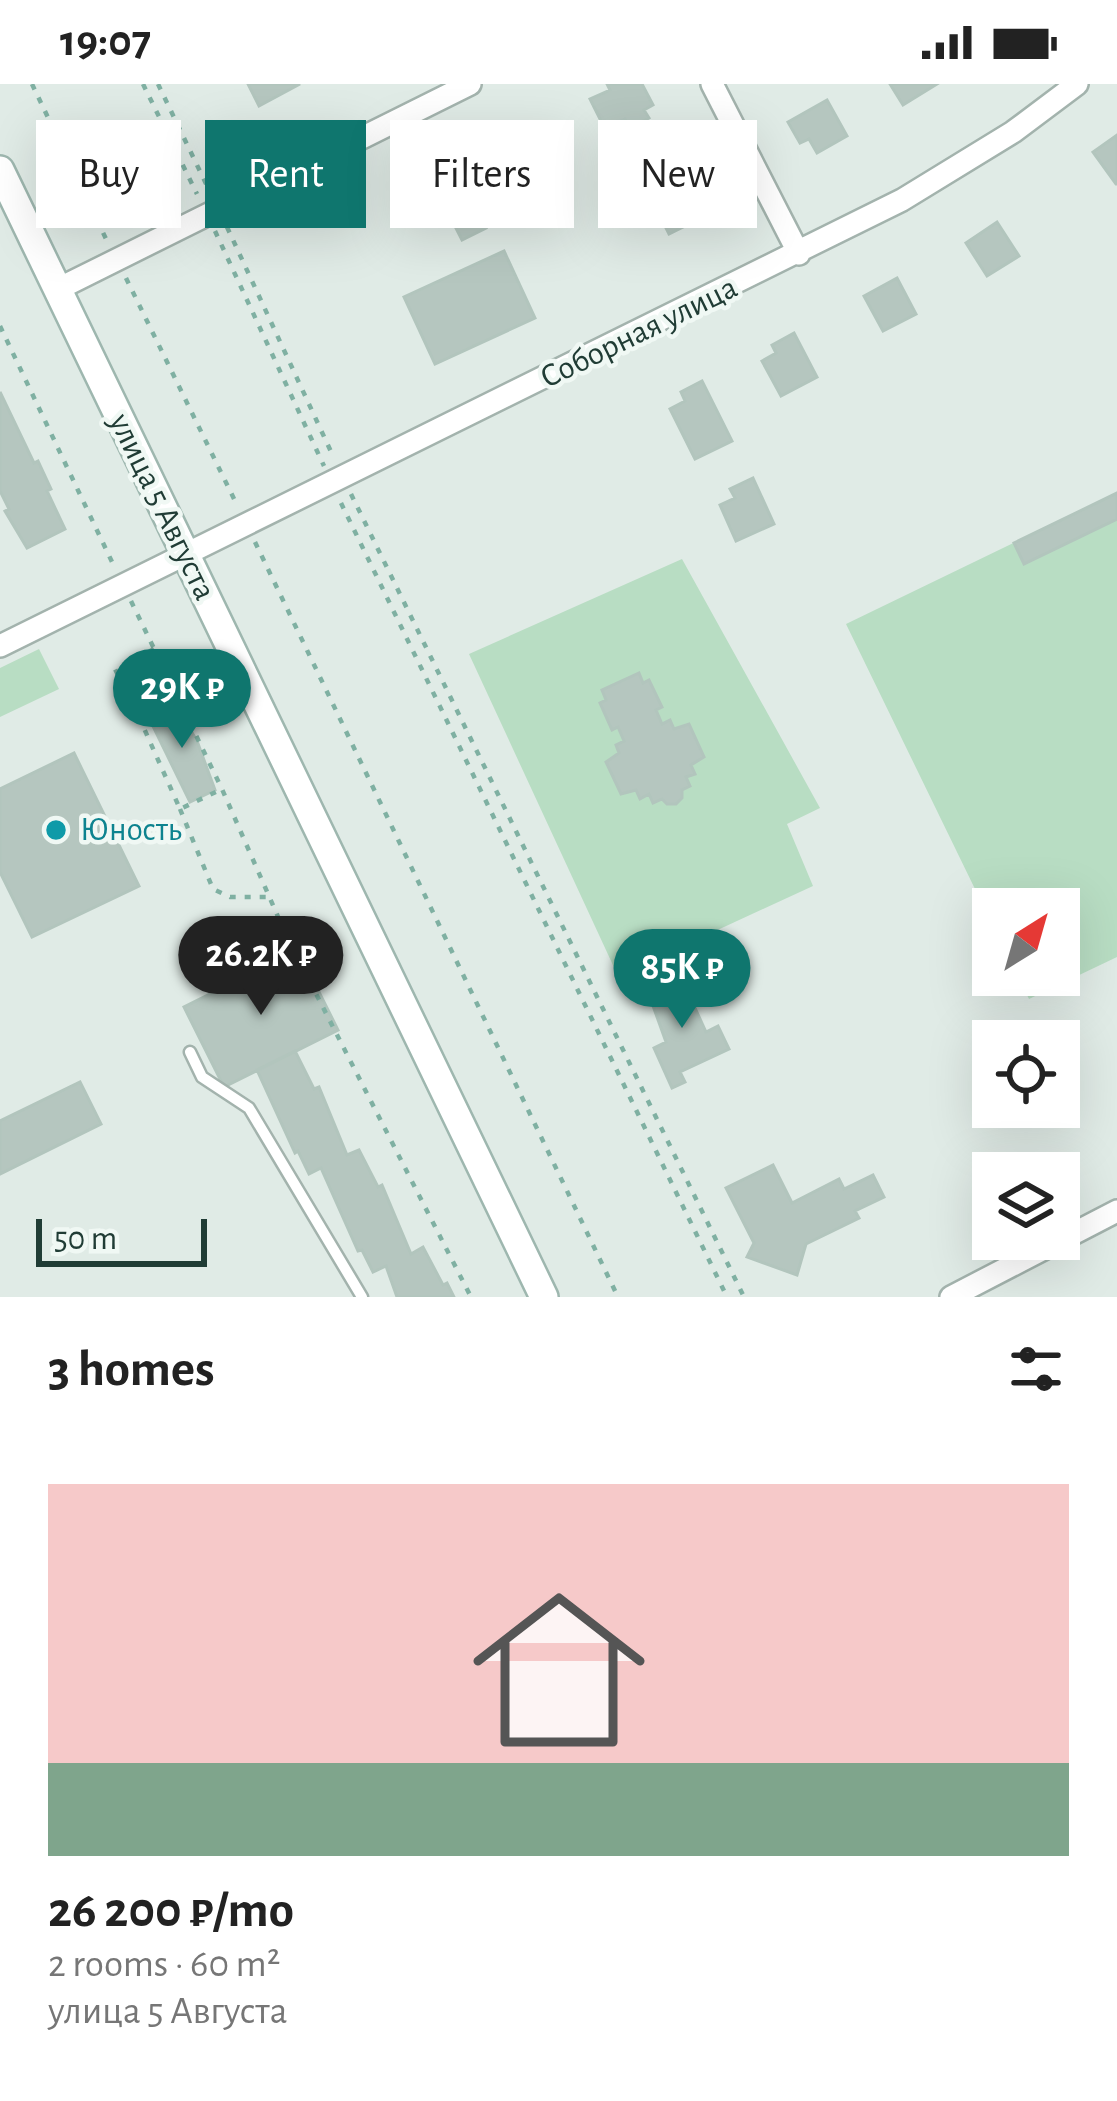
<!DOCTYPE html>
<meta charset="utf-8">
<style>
:root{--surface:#fff;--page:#f6f6f6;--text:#222;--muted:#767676;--accent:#0f766e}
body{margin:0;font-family:"Alegreya Sans",sans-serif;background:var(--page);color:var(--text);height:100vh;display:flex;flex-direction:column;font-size:45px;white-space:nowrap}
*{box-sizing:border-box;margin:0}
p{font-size:39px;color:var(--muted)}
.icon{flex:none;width:66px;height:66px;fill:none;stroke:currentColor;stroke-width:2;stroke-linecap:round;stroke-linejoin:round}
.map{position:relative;height:1213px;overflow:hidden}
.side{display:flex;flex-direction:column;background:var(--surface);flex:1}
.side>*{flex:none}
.banner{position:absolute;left:36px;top:36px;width:1047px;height:108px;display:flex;gap:24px}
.needle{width:78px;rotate:37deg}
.tools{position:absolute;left:972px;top:804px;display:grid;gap:24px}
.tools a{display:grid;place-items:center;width:108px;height:108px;border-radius:0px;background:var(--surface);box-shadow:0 12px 48px #0002;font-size:60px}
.scale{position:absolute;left:36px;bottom:30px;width:171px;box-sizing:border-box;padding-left:12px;border:6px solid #203c35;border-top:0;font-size:33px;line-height:42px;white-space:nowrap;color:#203c35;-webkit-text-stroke:9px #f0f8f4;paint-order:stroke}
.price{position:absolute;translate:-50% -102px;padding:0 27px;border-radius:42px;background:var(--accent);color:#fff;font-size:39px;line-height:78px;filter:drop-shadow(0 3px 6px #0008)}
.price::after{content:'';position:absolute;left:50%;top:72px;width:36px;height:27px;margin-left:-18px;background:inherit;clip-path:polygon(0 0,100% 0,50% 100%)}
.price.on{background:#222;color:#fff}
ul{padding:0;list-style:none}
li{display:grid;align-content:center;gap:24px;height:636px;padding:0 48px}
li span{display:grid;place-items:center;height:372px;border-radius:0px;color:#555}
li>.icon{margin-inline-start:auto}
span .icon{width:216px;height:216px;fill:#fffc;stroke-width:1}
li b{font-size:51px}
h2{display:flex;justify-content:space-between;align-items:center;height:144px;padding:0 48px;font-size:51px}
.pill{padding:0 42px;border-radius:0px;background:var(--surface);box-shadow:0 12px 48px #0002;font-size:42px;line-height:108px}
.pill.on{background:var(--accent);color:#fff}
.status{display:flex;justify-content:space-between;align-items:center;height:84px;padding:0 60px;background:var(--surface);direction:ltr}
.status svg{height:33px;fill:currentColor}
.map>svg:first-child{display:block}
</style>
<div class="status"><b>19:07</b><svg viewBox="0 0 49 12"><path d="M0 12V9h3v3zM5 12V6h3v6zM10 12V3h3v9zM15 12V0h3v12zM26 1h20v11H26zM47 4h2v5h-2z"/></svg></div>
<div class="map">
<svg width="1117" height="1213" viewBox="0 0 1117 1213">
<rect width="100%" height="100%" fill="#e0ebe6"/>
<!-- green -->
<path fill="#b8ddc3" d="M1117 409V873L1029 915 1017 891H1059V825H993V842L846 540Z
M682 475 820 724 787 740 813 802 618 892 469 570Z
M39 565 59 605 0 633V584Z"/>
<!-- building -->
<path fill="#b5c6bf" stroke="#b2c5bd" stroke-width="3" d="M248 0H300L259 22Z
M607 0H642L653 21 644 26 649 34 629 45 625 35 605 45 590 15 610 6Z
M890 0H937L903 21Z
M827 16 847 52 817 69 809 55 800 59 788 38Z
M1117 51V100H1116L1093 68Z
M682 81 707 131 669 150 644 100Z
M458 89 486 144 462 156 434 101Z
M997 138 1019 172 987 192 966 159Z
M504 167 535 234 435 280 404 213Z
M897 194 916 230 883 247 864 212Z
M794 249 817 293 781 312 762 277 776 269 772 261Z
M702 297 732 357 695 375 670 325 685 317 681 308Z
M0 308 34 379 38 377 51 405 47 407 65 445 27 464 5 427 9 425 0 407Z
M753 394 774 440 736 457 720 421 735 414 730 405Z
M1117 409V435L1024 480 1014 459Z
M639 589 643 599 649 596 662 623 656 626 662 640 670 636 674 645 689 640 704 673 691 681 695 690 686 693 690 702 682 706V714L676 720H667L662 715 653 719 649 710 640 715 636 706 621 710 606 678 619 669 616 661 624 657 618 643 612 646 600 619 606 616 602 606Z
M173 617 197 657 215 706 190 718 147 630Z
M74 669 139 802 32 853 0 788V705Z
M298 866 338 946 224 1003 184 923Z
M679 889 706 948 718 942 729 965 680 988 685 998 672 1004 654 964 666 958 652 919 654 901Z
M295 967 314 1005 319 1003 347 1071 359 1066 378 1103 382 1101 411 1170 423 1163 443 1201 447 1199 454 1213H397L386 1182 373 1188 362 1166 358 1167 321 1084 309 1090 298 1067 295 1069 257 986Z
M80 998 101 1040 0 1090V1037Z
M773 1081 792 1119 839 1095 844 1105 873 1091 884 1113 855 1127 859 1134 806 1160 797 1191 747 1173 754 1159 726 1104Z"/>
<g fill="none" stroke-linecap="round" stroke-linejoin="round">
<!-- lane casing -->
<g stroke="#a3b3ad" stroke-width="15">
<path id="lane" d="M190 968 202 993 249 1024 362 1213"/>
</g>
<!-- street casing -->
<g stroke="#a3b3ad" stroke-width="26">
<path id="street" d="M712 0 799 170
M58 205 470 0
M0 562 902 116 1013 48 1077 0
M951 1213 1117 1127"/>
</g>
<!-- secondary casing -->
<g stroke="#9eb7af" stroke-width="32">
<path id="secondary" d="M0 86 544 1213"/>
</g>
<!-- path -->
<path stroke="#7fb0a2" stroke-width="4.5" stroke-dasharray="6 9" stroke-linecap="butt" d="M32 0 107 157
M143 0 197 110
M158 0 209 106
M227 143 333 372
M215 147 324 382
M126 194 237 421
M0 242 113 480
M351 410 744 1213
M341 419 727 1213
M255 458 618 1213
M131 517 222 705 286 851 471 1213
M177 612 138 631 180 725 222 705
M138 631 115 585 154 565
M180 725 213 805 230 813H268"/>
<!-- lane -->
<use href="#lane" stroke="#fff" stroke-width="10"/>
<!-- street -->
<use href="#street" stroke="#fff" stroke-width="21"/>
<!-- secondary -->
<use href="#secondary" stroke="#fff" stroke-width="27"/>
</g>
<!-- markers -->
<circle fill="#0f9aa8" stroke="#f0f8f4" stroke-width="4.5" cx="56" cy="746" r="12"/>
<g text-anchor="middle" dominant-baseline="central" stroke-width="9" stroke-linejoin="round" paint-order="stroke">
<!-- street labels -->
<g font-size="33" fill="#203c35" stroke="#f0f8f4">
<text transform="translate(639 249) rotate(-26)">Соборная улица</text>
<text transform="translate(162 423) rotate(64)">улица 5 Августа</text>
</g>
<!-- culture labels -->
<g font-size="33" fill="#0d838f" stroke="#f0f8f4" text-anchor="start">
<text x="80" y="746">Юность</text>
</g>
</g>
</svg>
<div class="tools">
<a><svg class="needle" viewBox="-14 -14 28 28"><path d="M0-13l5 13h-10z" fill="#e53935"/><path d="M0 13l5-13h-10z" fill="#767676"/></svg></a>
<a><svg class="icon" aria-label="locate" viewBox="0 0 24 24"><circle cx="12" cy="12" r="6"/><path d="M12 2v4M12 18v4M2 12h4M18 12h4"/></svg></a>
<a><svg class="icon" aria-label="layers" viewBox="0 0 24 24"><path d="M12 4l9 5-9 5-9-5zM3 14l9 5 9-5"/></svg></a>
</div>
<div class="scale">50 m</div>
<b class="price" style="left:182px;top:667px">29K ₽</b>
<b class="price on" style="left:261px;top:934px">26.2K ₽</b>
<b class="price" style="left:682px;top:947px">85K ₽</b>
<div class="banner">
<a class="pill">Buy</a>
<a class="pill on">Rent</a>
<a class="pill">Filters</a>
<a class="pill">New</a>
</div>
</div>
<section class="side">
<h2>3 homes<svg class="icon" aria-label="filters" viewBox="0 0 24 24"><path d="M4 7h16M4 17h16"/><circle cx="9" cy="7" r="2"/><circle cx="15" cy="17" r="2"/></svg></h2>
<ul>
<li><span style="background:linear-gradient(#f6c9c9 75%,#7fa58c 0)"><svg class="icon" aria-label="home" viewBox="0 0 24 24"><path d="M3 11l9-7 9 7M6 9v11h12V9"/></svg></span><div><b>26 200 ₽/mo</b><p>2 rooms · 60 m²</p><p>улица 5 Августа</p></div></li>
</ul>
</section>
